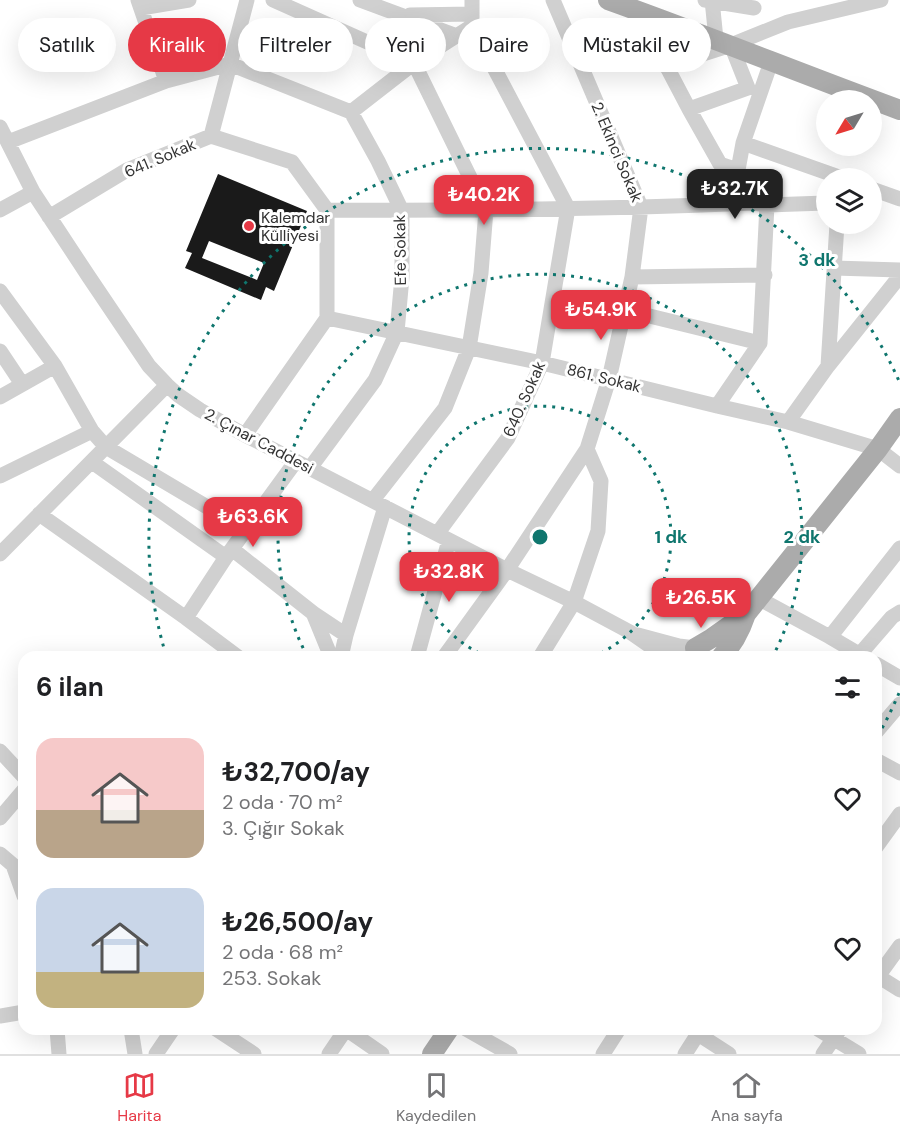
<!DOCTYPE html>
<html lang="tr">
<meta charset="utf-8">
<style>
:root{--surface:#fff;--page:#f6f6f6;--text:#202124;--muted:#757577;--line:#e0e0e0;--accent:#e63946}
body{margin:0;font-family:"DM Sans",sans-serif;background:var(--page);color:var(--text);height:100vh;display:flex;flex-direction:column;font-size:22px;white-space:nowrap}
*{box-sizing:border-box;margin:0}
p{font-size:20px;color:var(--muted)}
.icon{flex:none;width:33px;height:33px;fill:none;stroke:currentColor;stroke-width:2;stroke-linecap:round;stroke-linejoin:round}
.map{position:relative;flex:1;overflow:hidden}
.panel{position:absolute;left:18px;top:651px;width:864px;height:384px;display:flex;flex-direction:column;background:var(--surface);border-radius:18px;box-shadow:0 6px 24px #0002}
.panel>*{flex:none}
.banner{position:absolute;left:18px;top:18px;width:864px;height:54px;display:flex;gap:12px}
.needle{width:39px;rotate:232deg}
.fabs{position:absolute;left:816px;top:90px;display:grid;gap:12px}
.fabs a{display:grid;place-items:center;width:66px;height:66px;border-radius:50%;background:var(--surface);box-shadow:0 6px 24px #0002;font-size:30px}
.price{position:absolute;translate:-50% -51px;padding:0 14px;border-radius:12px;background:var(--accent);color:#fff;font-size:20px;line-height:39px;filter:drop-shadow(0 2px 3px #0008)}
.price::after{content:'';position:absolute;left:50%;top:36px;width:18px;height:14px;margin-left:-9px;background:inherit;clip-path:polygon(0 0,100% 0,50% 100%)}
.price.current{background:#222;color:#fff}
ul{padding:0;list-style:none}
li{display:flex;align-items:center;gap:18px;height:150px;padding:0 18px}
li span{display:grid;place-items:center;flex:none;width:168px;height:120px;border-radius:18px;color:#555}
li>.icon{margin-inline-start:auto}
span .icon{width:72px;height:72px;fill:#fffc;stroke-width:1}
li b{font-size:26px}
h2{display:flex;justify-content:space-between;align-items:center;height:72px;padding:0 18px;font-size:26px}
.tag{padding:0 21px;border-radius:27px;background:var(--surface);box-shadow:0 6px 24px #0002;font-size:21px;line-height:54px}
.tag.current{background:var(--accent);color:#fff}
.dock{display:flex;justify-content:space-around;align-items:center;height:84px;border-top:2px solid var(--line);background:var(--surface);font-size:16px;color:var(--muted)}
.dock a{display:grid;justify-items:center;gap:3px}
.dock .current{color:var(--accent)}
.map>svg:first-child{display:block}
</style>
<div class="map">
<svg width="900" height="1054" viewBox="0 0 900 1054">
<rect width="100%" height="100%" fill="#fff"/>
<!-- building -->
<path fill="#1a1a1a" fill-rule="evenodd" d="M218 174 307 211 274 291 266 287 261 300 185 268 192 253 186 251ZM209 241 264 263 257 280 202 258Z"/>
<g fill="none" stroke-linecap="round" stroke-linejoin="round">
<!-- minor -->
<path stroke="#d0d0d0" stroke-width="15" d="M138 0 166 81
M273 0 414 63 486 210 481 273 469 348 445 408 373 500
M360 0 457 36
M705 0 754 8
M712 0 716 39
M141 8 189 0
M637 10 689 109 720 164 738 170
M410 15 472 14
M665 66 731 45 788 22 881 0
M689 109 748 88 731 45
M351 112 414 63 472 26
M0 127 33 192 89 277 149 366 167 385 178 395 200 410 245 435 507 570 574 602 630 632 666 657
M211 136 247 0
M8 142 166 81 230 64 351 112 378 161 402 211V277L397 332 375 380 310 468
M743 143 842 178
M872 189 900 199
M754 203 738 170 743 143 771 62
M0 210 33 192
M327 210C469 211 612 209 754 203L767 205 826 203
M49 217 127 170 211 136 292 162 327 210V318L245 435
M834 268 900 270
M632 277 765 275
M0 291 55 366 92 431 106 447 246 530
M625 310 760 343
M327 318 542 363 717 406 788 422 878 449 900 466
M0 351 22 384
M828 366 837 224
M0 397 55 366
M717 406 760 343 767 205
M788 422 828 366 900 276
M92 462 226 557
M0 476 92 431
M39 514 186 618 238 657
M437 534 508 438 542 363 568 208 472 26V0
M232 549 313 613 331 657
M0 554 167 385
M758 598 830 637 864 657
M313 613 346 635
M186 618 226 557 296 461
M638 635 679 646 695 648
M830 637 900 548
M860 654 892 617 900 612
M341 657 346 635 385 507
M417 657 449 540
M444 657 507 570 587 449 609 379 632 277 641 207 553 0
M540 657 574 602 598 531 601 481 587 449
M876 664 900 678
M876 732 900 704
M0 751 24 777
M876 760 900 773
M0 818 24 790
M876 847 900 814
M0 854 20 871
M13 865 24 896
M876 975 900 990
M876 979 900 946
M0 1016 24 1012
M57 1029 59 1054
M131 1029 135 1054
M216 1029 254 1054
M346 1029 382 1054
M466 1029 510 1054
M818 1029 859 1054
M698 1034 729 1054
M156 1054 173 1029
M329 1054 346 1029
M603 1054 619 1029
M685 1054 701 1029
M823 1054 840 1029"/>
<!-- major -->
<path stroke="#ababab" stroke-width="20" d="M608 0C706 35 802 74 900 110
M695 648 712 638 746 614
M721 657C733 645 741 629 746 614L878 449 900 418
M432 1054 449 1029"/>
</g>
<!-- distance rings -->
<g fill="none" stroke="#0f766e" stroke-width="3" stroke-dasharray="3 6">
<path d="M487 657A131 131 0 1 1 593 657"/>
<path d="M307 656A262 262 0 1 1 773 656"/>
<path d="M899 693A392 392 0 0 1 876 739M166 655A392 392 0 0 1 899 381"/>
</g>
<!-- markers -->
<circle fill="#e63946" stroke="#fff" stroke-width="2" cx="249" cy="226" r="6"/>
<g text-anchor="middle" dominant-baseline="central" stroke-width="6" stroke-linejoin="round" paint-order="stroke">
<!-- street labels -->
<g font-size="16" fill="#333" stroke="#fff">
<text transform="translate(617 152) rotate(67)">2. Ekinci Sokak</text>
<text transform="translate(160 158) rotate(-23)">641. Sokak</text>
<text transform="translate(400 250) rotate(-91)">Efe Sokak</text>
<text transform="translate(604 378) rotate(14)">861. Sokak</text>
<text transform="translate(524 399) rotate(-66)">640. Sokak</text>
<text transform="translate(259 441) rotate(28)">2. Çınar Caddesi</text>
</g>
<!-- poi labels -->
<g font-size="16" fill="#333" stroke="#fff" text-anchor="start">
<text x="261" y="217">Kalemdar<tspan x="261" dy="18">Külliyesi</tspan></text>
</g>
</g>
<circle cx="540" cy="537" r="9" fill="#0f766e" stroke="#fff" stroke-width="3"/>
<g font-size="18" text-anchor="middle" font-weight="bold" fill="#0f766e" stroke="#fff" stroke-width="6" stroke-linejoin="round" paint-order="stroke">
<text x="817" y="266">3 dk</text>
<text x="671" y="543">1 dk</text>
<text x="802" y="543">2 dk</text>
</g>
</svg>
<div class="fabs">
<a><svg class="needle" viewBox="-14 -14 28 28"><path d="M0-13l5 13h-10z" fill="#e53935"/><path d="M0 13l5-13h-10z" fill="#757577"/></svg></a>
<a><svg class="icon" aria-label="layers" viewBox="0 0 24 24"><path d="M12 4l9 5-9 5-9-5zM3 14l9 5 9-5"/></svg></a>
</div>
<b class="price current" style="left:735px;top:220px">₺32.7K</b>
<b class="price" style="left:484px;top:226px">₺40.2K</b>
<b class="price" style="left:601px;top:341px">₺54.9K</b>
<b class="price" style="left:253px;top:548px">₺63.6K</b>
<b class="price" style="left:449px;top:603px">₺32.8K</b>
<b class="price" style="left:701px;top:629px">₺26.5K</b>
<div class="banner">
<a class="tag">Satılık</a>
<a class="tag current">Kiralık</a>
<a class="tag">Filtreler</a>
<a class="tag">Yeni</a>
<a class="tag">Daire</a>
<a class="tag">Müstakil ev</a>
</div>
<section class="panel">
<h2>6 ilan<svg class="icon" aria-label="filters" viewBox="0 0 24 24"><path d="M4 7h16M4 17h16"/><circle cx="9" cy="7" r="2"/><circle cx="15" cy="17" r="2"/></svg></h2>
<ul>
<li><span style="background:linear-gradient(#f6c9c9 60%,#b9a48a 0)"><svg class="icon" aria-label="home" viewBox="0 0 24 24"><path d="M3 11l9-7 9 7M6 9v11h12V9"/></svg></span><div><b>₺32,700/ay</b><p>2 oda · 70 m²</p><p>3. Çığır Sokak</p></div><svg class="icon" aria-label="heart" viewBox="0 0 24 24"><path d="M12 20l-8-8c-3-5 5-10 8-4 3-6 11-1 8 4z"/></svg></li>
<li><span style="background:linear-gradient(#c9d6e8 70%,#c2b280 0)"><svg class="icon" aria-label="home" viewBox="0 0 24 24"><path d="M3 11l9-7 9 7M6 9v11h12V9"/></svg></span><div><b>₺26,500/ay</b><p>2 oda · 68 m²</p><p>253. Sokak</p></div><svg class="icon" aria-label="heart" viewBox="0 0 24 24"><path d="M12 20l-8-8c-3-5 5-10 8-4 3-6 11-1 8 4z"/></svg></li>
</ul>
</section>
</div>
<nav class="dock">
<a class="current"><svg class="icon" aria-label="map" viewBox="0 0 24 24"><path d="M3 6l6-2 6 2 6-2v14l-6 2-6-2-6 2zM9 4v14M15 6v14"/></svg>Harita</a>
<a><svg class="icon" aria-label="saved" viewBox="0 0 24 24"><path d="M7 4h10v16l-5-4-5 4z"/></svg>Kaydedilen</a>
<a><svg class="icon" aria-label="home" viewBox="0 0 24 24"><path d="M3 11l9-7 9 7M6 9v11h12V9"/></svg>Ana sayfa</a>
</nav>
